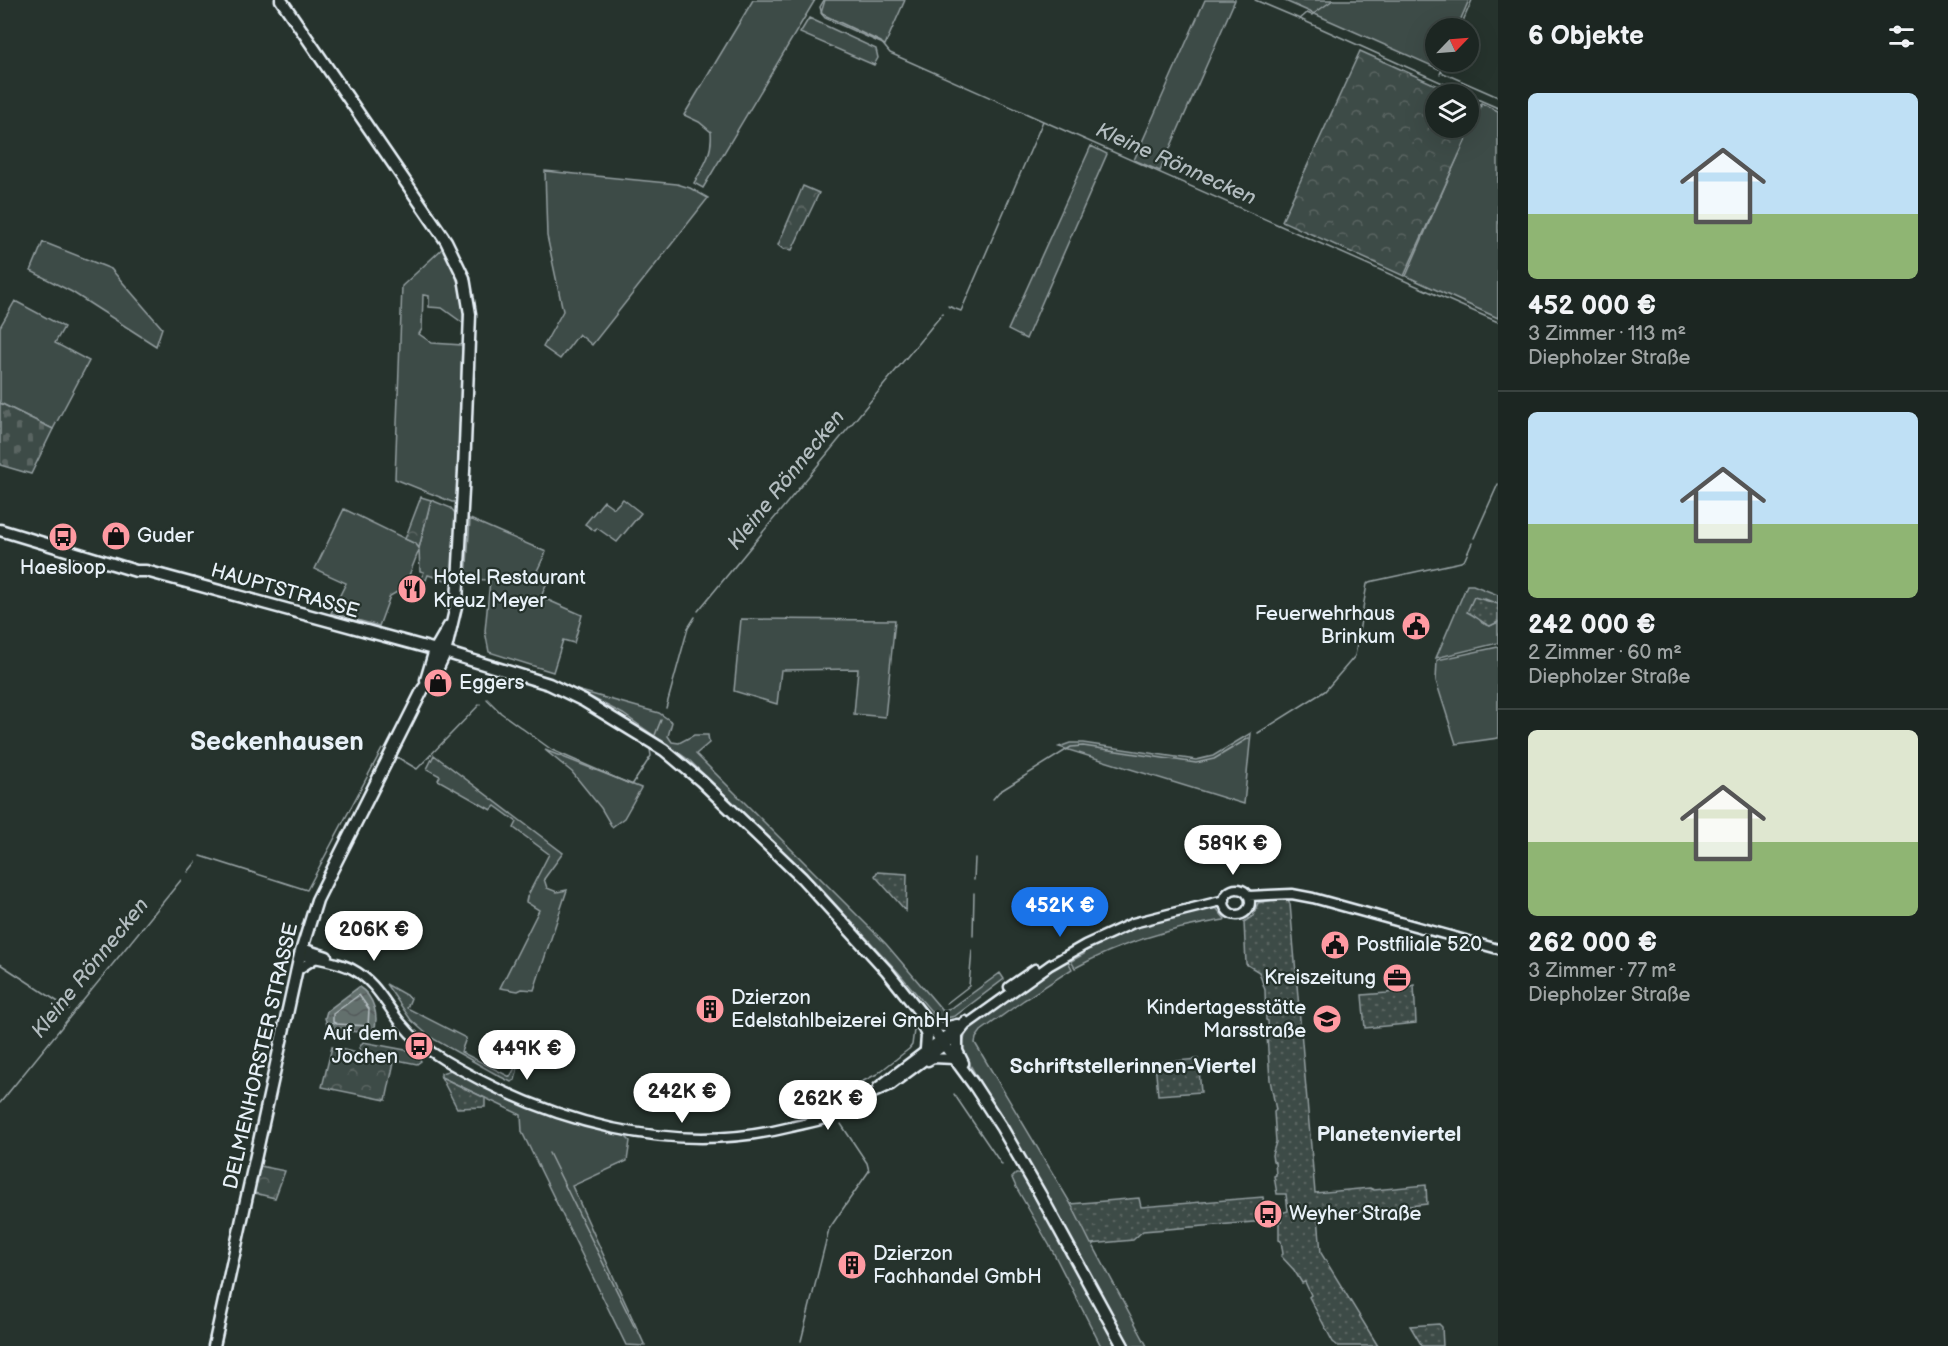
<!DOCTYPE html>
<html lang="de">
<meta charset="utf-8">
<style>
:root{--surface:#1c2622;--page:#252e2a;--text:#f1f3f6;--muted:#a0a5a5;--line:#3a4340;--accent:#1a73e8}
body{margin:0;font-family:"Balsamiq Sans",sans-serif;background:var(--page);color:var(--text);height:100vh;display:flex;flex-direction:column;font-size:22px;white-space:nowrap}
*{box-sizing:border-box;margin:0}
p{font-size:20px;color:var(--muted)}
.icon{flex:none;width:33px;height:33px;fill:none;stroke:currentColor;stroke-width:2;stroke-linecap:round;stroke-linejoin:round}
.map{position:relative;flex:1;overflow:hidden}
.drawer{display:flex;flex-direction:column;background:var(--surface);width:450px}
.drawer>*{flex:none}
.needle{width:39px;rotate:65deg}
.fabs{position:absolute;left:1425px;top:18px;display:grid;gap:12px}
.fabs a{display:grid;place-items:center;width:54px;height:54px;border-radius:50%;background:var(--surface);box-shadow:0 6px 24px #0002,0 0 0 2px var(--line);font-size:30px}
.price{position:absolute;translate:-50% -51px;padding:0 14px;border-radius:21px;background:#fff;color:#222;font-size:20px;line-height:39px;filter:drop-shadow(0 2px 3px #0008)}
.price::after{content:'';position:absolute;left:50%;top:36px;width:18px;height:14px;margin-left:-9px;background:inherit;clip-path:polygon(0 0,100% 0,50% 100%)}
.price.active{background:var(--accent);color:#fff}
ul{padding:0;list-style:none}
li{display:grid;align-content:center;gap:12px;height:318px;padding:0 30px}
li+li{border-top:2px solid var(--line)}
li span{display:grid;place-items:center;height:186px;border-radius:9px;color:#555}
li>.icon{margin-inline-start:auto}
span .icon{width:108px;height:108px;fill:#fffc;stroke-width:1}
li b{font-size:26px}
h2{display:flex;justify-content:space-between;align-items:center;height:72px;padding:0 30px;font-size:26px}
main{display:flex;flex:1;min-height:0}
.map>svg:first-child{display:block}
</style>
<main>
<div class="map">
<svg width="1498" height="1346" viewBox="0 0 1498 1346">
<defs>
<pattern id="forest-crowns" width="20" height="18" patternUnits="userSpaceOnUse" patternTransform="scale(1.5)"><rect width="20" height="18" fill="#3e4b47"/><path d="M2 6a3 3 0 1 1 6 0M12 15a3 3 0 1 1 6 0" fill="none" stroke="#5a6562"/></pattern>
<pattern id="cemetery-stones" width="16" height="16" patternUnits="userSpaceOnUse" patternTransform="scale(1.5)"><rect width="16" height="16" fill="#3e4b47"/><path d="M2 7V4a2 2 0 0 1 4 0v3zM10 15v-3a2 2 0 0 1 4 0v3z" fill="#5a6562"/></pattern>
<pattern id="park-dots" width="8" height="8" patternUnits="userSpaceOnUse" patternTransform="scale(1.5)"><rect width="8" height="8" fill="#3e4b47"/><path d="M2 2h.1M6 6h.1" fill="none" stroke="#5a6562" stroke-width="1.8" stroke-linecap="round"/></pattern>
<pattern id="water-waves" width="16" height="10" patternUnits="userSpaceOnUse" patternTransform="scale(1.5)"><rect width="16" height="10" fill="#636f6d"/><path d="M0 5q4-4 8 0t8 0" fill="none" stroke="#535a5a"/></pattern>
</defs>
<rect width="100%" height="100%" fill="#26332d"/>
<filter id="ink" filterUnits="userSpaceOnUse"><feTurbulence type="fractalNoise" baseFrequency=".0167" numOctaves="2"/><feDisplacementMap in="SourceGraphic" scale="12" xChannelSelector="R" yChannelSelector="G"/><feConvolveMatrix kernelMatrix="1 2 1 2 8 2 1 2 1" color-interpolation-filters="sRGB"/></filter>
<g filter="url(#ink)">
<!-- green -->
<path fill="#3e4b47" stroke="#939ea0" stroke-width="1.5" d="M753 0H815L703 188 694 183C704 166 713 153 711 132L699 122 684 115Z
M825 0H905L885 45 825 18 821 13Z
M1205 0H1235L1160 171 1134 160Z
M1283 0H1469L1457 28H1436V62H1442L1439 69Z
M809 18 876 49 878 58 874 65 800 33Z
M1481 103 1498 111V318L1406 276Z
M1091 146 1107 154 1026 339 1008 330Z
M545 171 677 184 690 188 708 198 592 345 579 334 560 359 543 347 563 311 547 236Z
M43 242 111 269 162 328 156 346 72 292 31 271Z
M443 248C456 272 464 295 463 323L442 308 429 307V296L423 295 422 329 419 334 432 343 462 345 457 502H452L395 479 402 286Z
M15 301 64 327 55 343 89 361 53 429 0 403V327Z
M623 499 641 513 617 542 597 528 595 531 585 524 604 501 614 508Z
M431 500 451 508 455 513 452 582 428 575 426 580 421 579 424 572 420 571 419 550 404 588 390 596 379 626 331 613 346 583 315 569 344 509 416 544 419 548Z
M470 519 546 552 537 571 549 577 541 597 582 615 574 643 563 640 553 672 489 652 485 631 490 580 466 579Z
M1467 585H1473L1498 595V604L1485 599 1479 618 1482 623 1490 626 1498 622V643L1436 658Z
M741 619 895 620 885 717 854 714 858 669 781 670 777 704 734 691Z
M1498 647V738L1456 744 1436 681 1437 660Z
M577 690 659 713 672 722 668 736 672 742 679 743 694 735H708L709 743 696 754 886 944 943 1011 953 1007 1000 973 1004 979 955 1016 942 1019 935 1016 898 972 814 881 689 760 623 714Z
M1251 733 1244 804 1059 747 1070 743H1083L1196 760 1213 756Z
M545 750 641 788 624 818 612 827 601 808 572 772Z
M434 755 563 853 544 879 547 888 557 892 567 890 534 990 522 989 518 991 500 988 539 910 526 902 527 897 549 854 514 828 517 822 495 806 491 810 438 780 440 776 427 769Z
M1209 908 1217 909 1225 919 1224 920C1171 928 1122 942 1075 968L1071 961 1084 954V951L1088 948 1087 946 1134 926Z
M1066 957 1072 969 1024 1000 981 1031 976 1038 975 1043 1071 1204 1147 1346H1128L1075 1245 963 1053C962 1039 966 1032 974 1022Z
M386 984 411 998 407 1008 466 1038 461 1052 510 1077 518 1062 524 1042 515 1080 511 1082 501 1077 430 1037 411 1020Z
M363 1042 416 1052 421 1061 417 1064 363 1053 359 1048Z
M451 1070 472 1080 610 1131 611 1133 625 1136 630 1141 627 1161 572 1186 645 1346 626 1345 522 1132 521 1115 441 1077V1073Z
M1016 1174H1021L1028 1183 1116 1346H1101L1051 1248 1016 1187 1012 1178Z"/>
<!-- forest -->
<path fill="url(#forest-crowns)" stroke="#939ea0" stroke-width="1.5" d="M1360 51 1456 94H1436V128H1468L1469 100 1481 106 1404 276 1282 221Z
M803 186 819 193 792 250 783 249 778 245Z
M421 497 431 500 419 548 416 544 405 539Z
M332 1047 394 1062 386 1100 322 1087Z
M260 1166 285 1171 275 1198 254 1193Z"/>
<!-- cemetery -->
<path fill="url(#cemetery-stones)" stroke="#939ea0" stroke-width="1.5" d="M0 403 53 429 31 474 0 465Z"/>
<!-- park -->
<path fill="url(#park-dots)" stroke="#939ea0" stroke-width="1.5" d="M1474 597 1498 604V622L1490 626C1481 622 1476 616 1467 612Z
M877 872 907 874 906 911 875 876Z
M1287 897 1290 904 1315 1193 1370 1188 1374 1190 1426 1185 1427 1204 1318 1216 1321 1253 1378 1346H1338L1333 1342 1309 1297 1311 1295 1305 1282 1302 1283 1294 1270 1281 1256 1283 1254 1281 1241 1279 1240V1221H1281V1213L1288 1211 1286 1194H1277L1274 1176 1276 1175 1275 1162 1273 1161 1272 1155 1276 1142 1274 1112 1276 1110 1270 1080 1267 1036 1269 1035 1268 1021 1266 1020 1265 990 1259 972 1246 964 1244 922 1253 916 1258 903Z
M1414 985 1416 1023 1365 1028 1362 995 1387 993Z
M1198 1059 1201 1092 1158 1095 1155 1063Z
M441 1077 485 1098V1107L457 1108Z
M1263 1197 1266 1221 1143 1231 1133 1240 1091 1244 1071 1204 1139 1198 1141 1207Z
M1439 1324 1442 1327 1443 1346H1422L1410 1326Z"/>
<!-- water -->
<path fill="url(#water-waves)" stroke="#98a3a5" stroke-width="1.5" d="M359 987C374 996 380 1018 373 1033L334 1030 327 1025 325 1018 327 1011Z"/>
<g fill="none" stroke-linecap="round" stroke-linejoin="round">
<!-- shore -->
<path stroke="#b3bdc0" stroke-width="1.5" d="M359 995 369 1009 368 1026 337 1024 333 1022V1014Z"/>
<!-- stream -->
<path stroke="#98a3a5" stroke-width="1.5" d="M824 0 820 7 822 14 881 42 890 53 1043 121
M1255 0 1300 19 1307 13 1312 15 1333 0
M1300 19 1467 94
M1460 28 1472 0
M1441 72 1498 97
M1440 74 1445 62
M1468 95 1498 108
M948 306 961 311 1043 121 1498 322
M1474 538 1498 484
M698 611 943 313
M487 699 501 713 552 750 632 785 651 756 650 749
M666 708 688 628 695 617
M1258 733 1325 691 1355 656 1367 584 1369 582 1461 562 1465 559 1472 543
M655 735 661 720
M397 757 417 769 480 704
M993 799 999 792 1071 747 1083 746 1196 763 1214 759 1249 738
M201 856 307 890 382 749
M188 872 196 862
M974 880 975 858
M973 936 974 893
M0 964 69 1009
M947 1003 969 986 972 950
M954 1094 1002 1165
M832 1102 830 1098 877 1074 909 1049 912 1045 914 1030 916 1027
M0 1103 181 880
M549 1153 635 1328
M801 1341 829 1229 869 1171 867 1163 841 1124"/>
<!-- tertiary casing -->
<g stroke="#e8f1f8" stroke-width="13">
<path id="tertiary" d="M1224 902a13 13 0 1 1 26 0a13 13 0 1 1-26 0Z
M1249 896 1292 894 1313 898 1498 949
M302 948 327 956
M300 955C317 959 337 961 352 969 375 981 385 1003 400 1022 413 1038 427 1050 444 1060 548 1122 672 1157 791 1127 809 1122 832 1121 845 1106L891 1085 957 1036 966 1025 1050 965 1085 945 1133 923 1225 900
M296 971 316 958
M1009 987 1035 969
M930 1025 944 1027 957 1024
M928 1061 933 1058 954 1059
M878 1087 965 1021"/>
</g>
<!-- primary casing -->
<g stroke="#e8f1f8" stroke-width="15">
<path id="primary" d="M0 530 136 571H146L451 654 549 684 584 701 664 750 701 781 802 878 887 971 930 1025 974 1085 1002 1128 1040 1194 1123 1346
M426 680 435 650 449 626
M921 1021 927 1036 926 1049
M957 1036V1051L963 1063
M214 1346 300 955 317 900 423 689 434 676 445 653 457 602 464 471 470 314 464 278 446 241 281 0"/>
</g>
<!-- tertiary -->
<use href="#tertiary" stroke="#26332d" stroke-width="8"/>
<!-- primary -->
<use href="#primary" stroke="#26332d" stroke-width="10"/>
</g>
</g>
<!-- icons -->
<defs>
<g id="shop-disc" transform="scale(1.5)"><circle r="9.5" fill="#ff9aa2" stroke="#26332d"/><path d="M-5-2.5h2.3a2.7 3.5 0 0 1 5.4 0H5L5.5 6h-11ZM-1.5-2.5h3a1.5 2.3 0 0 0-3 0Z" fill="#111"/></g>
<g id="bus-disc" transform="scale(1.5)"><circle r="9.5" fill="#ff9aa2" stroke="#26332d"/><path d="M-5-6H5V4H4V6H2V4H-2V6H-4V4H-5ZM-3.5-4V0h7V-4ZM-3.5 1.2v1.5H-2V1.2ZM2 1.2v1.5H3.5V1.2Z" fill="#111"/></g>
<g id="restaurant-disc" transform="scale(1.5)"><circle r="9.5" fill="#ff9aa2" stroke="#26332d"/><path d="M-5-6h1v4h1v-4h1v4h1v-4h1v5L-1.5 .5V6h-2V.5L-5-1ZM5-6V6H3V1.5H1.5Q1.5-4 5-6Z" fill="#111"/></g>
<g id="civic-disc" transform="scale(1.5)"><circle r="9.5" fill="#ff9aa2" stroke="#26332d"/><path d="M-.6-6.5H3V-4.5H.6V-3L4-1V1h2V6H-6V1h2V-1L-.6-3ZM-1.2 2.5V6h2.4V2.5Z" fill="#111"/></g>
<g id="office-disc" transform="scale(1.5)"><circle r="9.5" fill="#ff9aa2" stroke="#26332d"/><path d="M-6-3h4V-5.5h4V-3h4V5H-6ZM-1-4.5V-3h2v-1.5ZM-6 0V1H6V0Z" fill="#111"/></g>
<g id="building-disc" transform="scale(1.5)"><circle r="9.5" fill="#ff9aa2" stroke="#26332d"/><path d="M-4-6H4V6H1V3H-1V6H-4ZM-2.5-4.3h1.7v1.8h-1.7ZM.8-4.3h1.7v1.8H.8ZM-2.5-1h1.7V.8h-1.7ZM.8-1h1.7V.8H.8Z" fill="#111"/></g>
<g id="school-disc" transform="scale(1.5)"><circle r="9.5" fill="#ff9aa2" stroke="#26332d"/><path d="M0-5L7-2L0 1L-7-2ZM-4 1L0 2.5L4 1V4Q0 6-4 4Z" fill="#111"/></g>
</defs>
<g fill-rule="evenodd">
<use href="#shop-disc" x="116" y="536"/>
<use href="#bus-disc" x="63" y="537"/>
<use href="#restaurant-disc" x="412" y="589"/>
<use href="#civic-disc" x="1416" y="626"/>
<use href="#shop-disc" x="438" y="683"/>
<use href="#civic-disc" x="1335" y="945"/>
<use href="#office-disc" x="1397" y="978"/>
<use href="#building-disc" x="710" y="1009"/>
<use href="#school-disc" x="1327" y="1019"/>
<use href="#bus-disc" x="419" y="1046"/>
<use href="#bus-disc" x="1268" y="1214"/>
<use href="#building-disc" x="852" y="1265"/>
</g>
<g text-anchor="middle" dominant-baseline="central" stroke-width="4.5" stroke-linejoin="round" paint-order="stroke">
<!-- poi labels -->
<g font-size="20" fill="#e8f1f8" stroke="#26332d" text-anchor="start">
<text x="137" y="536">Guder</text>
<text x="63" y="568" text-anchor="middle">Haesloop</text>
<text x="433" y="578">Hotel Restaurant<tspan x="433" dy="23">Kreuz Meyer</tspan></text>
<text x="1395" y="614" text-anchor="end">Feuerwehrhaus<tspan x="1395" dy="23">Brinkum</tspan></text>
<text x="459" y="683">Eggers</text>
<text x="1356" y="945">Postfiliale 520</text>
<text x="1376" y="978" text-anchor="end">Kreiszeitung</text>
<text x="731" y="998">Dzierzon<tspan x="731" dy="23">Edelstahlbeizerei GmbH</tspan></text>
<text x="1306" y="1008" text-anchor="end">Kindertagesstätte<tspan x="1306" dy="23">Marsstraße</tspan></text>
<text x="398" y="1034" text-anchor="end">Auf dem<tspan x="398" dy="23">Jochen</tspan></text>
<text x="1289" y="1214">Weyher Straße</text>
<text x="873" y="1254">Dzierzon<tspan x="873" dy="23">Fachhandel GmbH</tspan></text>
</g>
<!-- street labels -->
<g font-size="20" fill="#e8f1f8" stroke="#26332d">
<text transform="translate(285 591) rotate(16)">HAUPTSTRASSE</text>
<text transform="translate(261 1056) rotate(-77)">DELMENHORSTER STRASSE</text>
</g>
<!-- water labels -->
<g font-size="21" font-style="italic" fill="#b3bdc0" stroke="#26332d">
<text transform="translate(1176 164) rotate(24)">Kleine Rönnecken</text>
<text transform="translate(786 480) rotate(-51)">Kleine Rönnecken</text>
<text transform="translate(90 968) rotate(-51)">Kleine Rönnecken</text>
</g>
<!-- neighbourhood labels -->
<g font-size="21" font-weight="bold" fill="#e8f1f8" stroke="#26332d">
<text x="1133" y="1066">Schriftstellerinnen-Viertel</text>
<text x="1389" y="1134">Planetenviertel</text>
</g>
<!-- district labels -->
<g font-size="26" font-weight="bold" fill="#e8f1f8" stroke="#26332d">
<text x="277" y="742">Seckenhausen</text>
</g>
</g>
</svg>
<div class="fabs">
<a><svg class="needle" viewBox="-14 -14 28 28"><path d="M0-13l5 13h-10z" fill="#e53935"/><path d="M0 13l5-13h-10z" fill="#a0a5a5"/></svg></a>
<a><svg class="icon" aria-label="layers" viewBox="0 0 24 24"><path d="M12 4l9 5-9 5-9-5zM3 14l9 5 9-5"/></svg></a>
</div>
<b class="price" style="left:1233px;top:876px">589K €</b>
<b class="price active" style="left:1060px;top:938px">452K €</b>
<b class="price" style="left:374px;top:962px">206K €</b>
<b class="price" style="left:527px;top:1081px">449K €</b>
<b class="price" style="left:682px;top:1124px">242K €</b>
<b class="price" style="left:828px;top:1131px">262K €</b>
</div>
<section class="drawer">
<h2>6 Objekte<svg class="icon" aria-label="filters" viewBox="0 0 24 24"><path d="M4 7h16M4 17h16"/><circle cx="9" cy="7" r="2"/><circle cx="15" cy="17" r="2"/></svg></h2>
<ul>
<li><span style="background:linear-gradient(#bfe0f5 65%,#8fb573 0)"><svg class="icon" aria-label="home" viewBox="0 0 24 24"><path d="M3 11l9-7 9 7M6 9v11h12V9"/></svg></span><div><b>452 000 €</b><p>3 Zimmer · 113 m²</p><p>Diepholzer Straße</p></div></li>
<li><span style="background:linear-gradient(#bfe0f5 60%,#8fb573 0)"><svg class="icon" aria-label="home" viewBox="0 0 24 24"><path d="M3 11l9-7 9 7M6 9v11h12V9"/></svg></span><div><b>242 000 €</b><p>2 Zimmer · 60 m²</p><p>Diepholzer Straße</p></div></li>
<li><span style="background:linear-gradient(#dfe7d0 60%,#8fb573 0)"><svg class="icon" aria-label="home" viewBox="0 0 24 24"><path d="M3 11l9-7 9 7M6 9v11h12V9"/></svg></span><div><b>262 000 €</b><p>3 Zimmer · 77 m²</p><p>Diepholzer Straße</p></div></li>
</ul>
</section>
</main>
